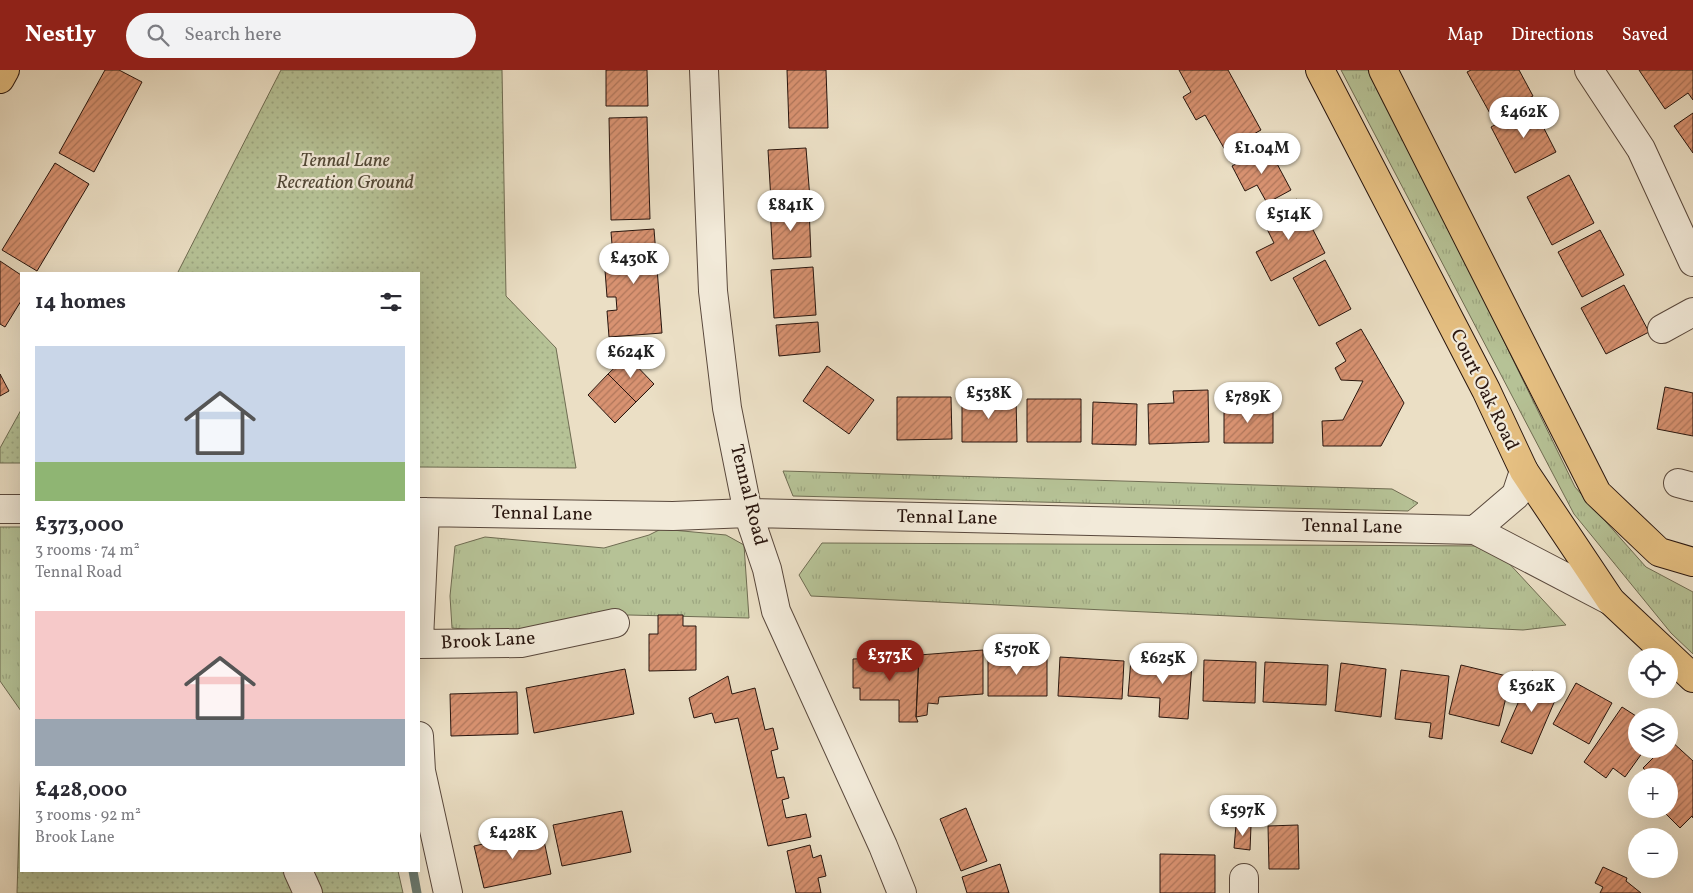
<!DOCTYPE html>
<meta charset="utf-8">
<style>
:root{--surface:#fff;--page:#f2f2f3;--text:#2b2b33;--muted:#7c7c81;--accent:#8f2418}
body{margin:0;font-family:Vollkorn,serif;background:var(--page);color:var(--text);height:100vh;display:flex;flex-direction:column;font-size:19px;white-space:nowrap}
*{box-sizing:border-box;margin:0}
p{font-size:16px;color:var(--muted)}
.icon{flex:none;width:28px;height:28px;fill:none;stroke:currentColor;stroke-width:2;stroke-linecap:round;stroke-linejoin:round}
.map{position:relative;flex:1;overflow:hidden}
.drawer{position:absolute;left:20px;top:202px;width:400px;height:600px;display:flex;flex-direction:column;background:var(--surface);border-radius:0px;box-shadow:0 5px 20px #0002}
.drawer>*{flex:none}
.buttons{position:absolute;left:1628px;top:578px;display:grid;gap:10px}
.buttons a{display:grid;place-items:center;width:50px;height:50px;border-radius:50%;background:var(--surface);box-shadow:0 5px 20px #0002;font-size:25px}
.price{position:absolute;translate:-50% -42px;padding:0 11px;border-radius:18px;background:#fff;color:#222;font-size:16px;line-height:32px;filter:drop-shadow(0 1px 2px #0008)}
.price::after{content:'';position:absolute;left:50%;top:30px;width:15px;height:11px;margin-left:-8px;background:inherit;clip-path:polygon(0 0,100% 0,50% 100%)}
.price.on{background:var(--accent);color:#fff}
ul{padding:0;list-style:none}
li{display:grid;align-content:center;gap:10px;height:265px;padding:0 15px}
li span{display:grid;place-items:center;height:155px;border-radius:0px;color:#555}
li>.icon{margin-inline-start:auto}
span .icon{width:90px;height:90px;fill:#fffc;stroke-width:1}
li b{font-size:21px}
h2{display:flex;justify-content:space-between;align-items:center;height:60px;padding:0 15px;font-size:21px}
header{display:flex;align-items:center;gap:30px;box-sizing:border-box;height:70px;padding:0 25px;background:var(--accent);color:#fff}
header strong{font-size:24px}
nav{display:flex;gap:28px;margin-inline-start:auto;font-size:18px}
.search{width:350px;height:45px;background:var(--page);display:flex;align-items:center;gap:12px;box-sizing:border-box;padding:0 18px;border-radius:28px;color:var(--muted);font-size:19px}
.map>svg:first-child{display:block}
</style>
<header>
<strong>Nestly</strong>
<div class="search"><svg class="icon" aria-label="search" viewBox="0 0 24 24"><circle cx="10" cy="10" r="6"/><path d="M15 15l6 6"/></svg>Search here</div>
<nav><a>Map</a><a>Directions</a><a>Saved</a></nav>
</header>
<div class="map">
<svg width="1693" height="823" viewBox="0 0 1693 823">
<defs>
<pattern id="grass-tufts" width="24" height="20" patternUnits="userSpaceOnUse" patternTransform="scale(1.25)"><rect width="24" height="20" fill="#b6c296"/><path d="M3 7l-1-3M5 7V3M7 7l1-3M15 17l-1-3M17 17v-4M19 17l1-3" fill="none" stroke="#9ca680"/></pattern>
<pattern id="park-dots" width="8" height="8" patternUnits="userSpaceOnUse" patternTransform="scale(1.25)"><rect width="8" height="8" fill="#b6c296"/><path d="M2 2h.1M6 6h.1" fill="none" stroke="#9ca680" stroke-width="1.8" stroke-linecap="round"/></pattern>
<pattern id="building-hatch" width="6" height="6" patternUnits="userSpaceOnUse" patternTransform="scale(1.25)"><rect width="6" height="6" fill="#d89271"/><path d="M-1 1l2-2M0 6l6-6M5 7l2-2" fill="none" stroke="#af765b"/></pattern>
</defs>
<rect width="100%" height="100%" fill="#ebdfc5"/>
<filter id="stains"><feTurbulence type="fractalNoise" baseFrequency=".004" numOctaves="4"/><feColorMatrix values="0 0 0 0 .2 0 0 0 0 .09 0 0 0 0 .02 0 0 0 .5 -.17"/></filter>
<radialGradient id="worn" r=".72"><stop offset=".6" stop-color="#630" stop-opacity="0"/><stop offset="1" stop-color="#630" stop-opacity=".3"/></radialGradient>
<!-- grass -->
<path fill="url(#grass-tufts)" stroke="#6f6c52" d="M1341 0H1368L1480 222 1575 417 1646 497 1693 522V584L1671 563 1574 444Z
M783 401 1392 419 1418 433 1408 441 793 426Z
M0 457H21V641L0 611Z
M661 459 726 465 744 475 749 548 629 545 500 562 452 558 450 526 455 476 485 467 604 478 649 465Z
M822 473 1493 476 1566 555 1523 560 811 526 799 505Z"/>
<!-- park -->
<path fill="url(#park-dots)" stroke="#6f6c52" d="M281 0H502L506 226 556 278 576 398 419 397V204H177Z
M21 340V393H0V378Z
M21 694V801H398L403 823H17Z"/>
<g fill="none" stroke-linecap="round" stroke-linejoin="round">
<!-- stream -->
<path stroke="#6b7a70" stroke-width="9" d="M413 801 417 823"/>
</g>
<!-- building -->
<path fill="url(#building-hatch)" stroke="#28150e" d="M105 0H119L142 12 94 102 59 83Z
M606 0H647L648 36H606Z
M787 0H826L828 58H789Z
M1179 0H1228L1261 60 1225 80 1205 45 1196 50 1183 27 1191 22Z
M1471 0H1519L1533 26 1492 47 1467 2Z
M1639 0H1693V30L1688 23 1665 39Z
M1532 35 1556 82 1515 103 1491 57Z
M1693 43V83L1674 56Z
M647 47 650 149 611 150 609 48Z
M1268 77 1291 120 1267 133 1257 115 1245 121 1232 96Z
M806 78 810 129 771 131 768 80Z
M55 93 89 114 37 201 2 180Z
M1569 105 1594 153 1552 175 1527 127Z
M1297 129 1325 183 1271 211 1256 182 1274 173 1261 147Z
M809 136 811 187 773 189 770 138Z
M654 159 662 263 609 267 607 241 617 240 616 227H607L605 200 614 199 611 162Z
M1600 160 1624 205 1582 227 1558 182Z
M1325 190 1351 239 1319 256 1293 208Z
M0 191 21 205V231L5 257 0 254Z
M813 197 816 245 774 248 771 200Z
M1624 215 1649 262 1606 284 1581 238Z
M818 252 820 282 779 286 776 255Z
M1361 259 1404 333 1381 376H1323L1322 351 1343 350 1363 311 1341 310 1335 298 1346 291 1336 273Z
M627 286 654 314 636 332 608 304Z
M827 296 874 330 849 364 803 331Z
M0 304 9 321 0 326Z
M608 304 636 332 615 353 588 325Z
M1665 317 1693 323V366L1657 359Z
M1208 320 1209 372 1149 374 1148 334 1174 333 1173 321Z
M897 327H951L952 369 897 370Z
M962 328H1016L1017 372H962Z
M1027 329H1081V372H1027Z
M1093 332 1137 334 1136 375 1092 374Z
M1224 334H1273V373H1224Z
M658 545H683V556H696V600L649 601V564H658Z
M983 580V624L939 627 938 634 928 633 927 645 916 647 919 585Z
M879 584 919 585 916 647 918 652H899V630H860V618H853V589L879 588Z
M988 586 1047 587V626H988Z
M1060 587 1124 591 1122 629 1058 626Z
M1131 589 1192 593 1188 649 1159 647 1160 628 1128 626Z
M1204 590 1256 592 1255 633 1203 631Z
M1265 592 1328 595 1326 635 1263 632Z
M1341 593 1386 599 1381 647 1335 641Z
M1461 595 1511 607 1499 656 1449 644Z
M625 599 634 644 534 663 526 618Z
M1401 600 1449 606 1442 669 1429 667 1431 653 1395 649Z
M1532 601 1562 614 1532 684 1501 672Z
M728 606 732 624 755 618 765 660 773 658 778 679 771 681 777 708 784 707 789 728 782 730 786 748 806 744 811 767 768 776 738 648 715 653 712 643 694 648 689 628Z
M1576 613 1612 633 1589 674 1553 654Z
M517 622 518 664 451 666 450 624Z
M1622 637 1636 646V679H1645L1625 707 1613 698 1606 708 1584 692Z
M1670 670 1693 691V748L1692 746 1680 758 1661 739H1669V706H1652L1643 698 1662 679H1669Z
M966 738 987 791 961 801 940 749Z
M622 741 631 782 562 796 553 755Z
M1236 755 1251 756 1250 780 1234 778Z
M1298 755 1299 799H1269L1268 756Z
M542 761 551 804 484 818 474 776Z
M810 775 813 788 821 785 826 806 818 808 821 823H796L787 781Z
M1160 784 1215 785V823H1160Z
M1000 794 1009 823H967L962 807Z
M1603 797 1627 808 1626 811 1641 823H1600L1603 817 1595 813Z"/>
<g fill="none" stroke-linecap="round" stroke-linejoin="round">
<!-- minor casing -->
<g stroke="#59483c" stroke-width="30">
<path id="minor" d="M704 0 713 221 727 338 748 443 767 499 776 541 883 776 902 823
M1589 0 1641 79 1693 192
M1662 259 1693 242
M1678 413 1693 417
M0 439H21
M419 442 673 446 748 443 1475 460 1611 531
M1475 460 1516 425 1524 401
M419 569 425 442
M419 574 521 573 615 553
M419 666 421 701 448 823
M298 801 308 823
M1244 823V808"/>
</g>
<!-- major casing -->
<g stroke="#28150e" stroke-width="30">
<path id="major" d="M1320 0 1486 320 1524 401 1611 531 1693 608
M1383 0 1597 423 1659 482 1693 492
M0 9 5 0"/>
</g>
<!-- minor -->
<use href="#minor" stroke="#f2ead9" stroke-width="28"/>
<!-- major -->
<use href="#major" stroke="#e6c082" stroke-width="28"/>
</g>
<g text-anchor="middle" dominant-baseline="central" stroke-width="4.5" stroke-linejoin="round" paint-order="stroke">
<!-- park labels -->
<g font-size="19" font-style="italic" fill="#534937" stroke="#f2ead9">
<text x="345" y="91">Tennal Lane<tspan x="345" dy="22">Recreation Ground</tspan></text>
</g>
<!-- street labels -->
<g font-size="19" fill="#28150e" stroke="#f2ead9">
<text transform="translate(1484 320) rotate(64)">Court Oak Road</text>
<text transform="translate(748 425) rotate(76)">Tennal Road</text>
<text transform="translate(542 444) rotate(1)">Tennal Lane</text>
<text transform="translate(947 448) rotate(1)">Tennal Lane</text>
<text transform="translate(1352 457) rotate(1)">Tennal Lane</text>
<text transform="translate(488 571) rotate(-3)">Brook Lane</text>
</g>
</g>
<rect width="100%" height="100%" filter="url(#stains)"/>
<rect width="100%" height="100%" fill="url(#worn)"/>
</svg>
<div class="buttons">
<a><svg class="icon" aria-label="locate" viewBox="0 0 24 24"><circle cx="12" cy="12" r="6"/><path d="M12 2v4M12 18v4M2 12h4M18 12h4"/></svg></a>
<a><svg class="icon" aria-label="layers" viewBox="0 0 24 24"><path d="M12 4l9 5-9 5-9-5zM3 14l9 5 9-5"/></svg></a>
<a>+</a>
<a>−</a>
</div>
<b class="price" style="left:1524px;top:69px">£462K</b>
<b class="price" style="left:1262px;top:105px">£1.04M</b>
<b class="price" style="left:791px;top:162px">£841K</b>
<b class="price" style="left:1289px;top:171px">£514K</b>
<b class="price" style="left:634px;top:215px">£430K</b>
<b class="price" style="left:631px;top:309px">£624K</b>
<b class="price" style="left:989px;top:350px">£538K</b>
<b class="price" style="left:1248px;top:354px">£789K</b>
<b class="price" style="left:1017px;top:606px">£570K</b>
<b class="price on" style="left:890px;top:612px">£373K</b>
<b class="price" style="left:1163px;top:615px">£625K</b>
<b class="price" style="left:1532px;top:643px">£362K</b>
<b class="price" style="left:1243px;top:767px">£597K</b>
<b class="price" style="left:513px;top:790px">£428K</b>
<section class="drawer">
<h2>14 homes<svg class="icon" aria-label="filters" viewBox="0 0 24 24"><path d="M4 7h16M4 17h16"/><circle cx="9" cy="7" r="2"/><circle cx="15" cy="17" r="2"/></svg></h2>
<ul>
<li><span style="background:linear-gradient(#c9d6e8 75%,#8fb573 0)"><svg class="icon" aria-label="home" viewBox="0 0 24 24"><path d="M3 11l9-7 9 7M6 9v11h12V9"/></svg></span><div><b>£373,000</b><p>3 rooms · 74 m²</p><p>Tennal Road</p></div></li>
<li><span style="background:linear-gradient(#f6c9c9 70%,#9aa5b1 0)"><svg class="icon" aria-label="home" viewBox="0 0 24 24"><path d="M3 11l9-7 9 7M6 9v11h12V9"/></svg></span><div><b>£428,000</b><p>3 rooms · 92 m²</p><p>Brook Lane</p></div></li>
</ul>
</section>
</div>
